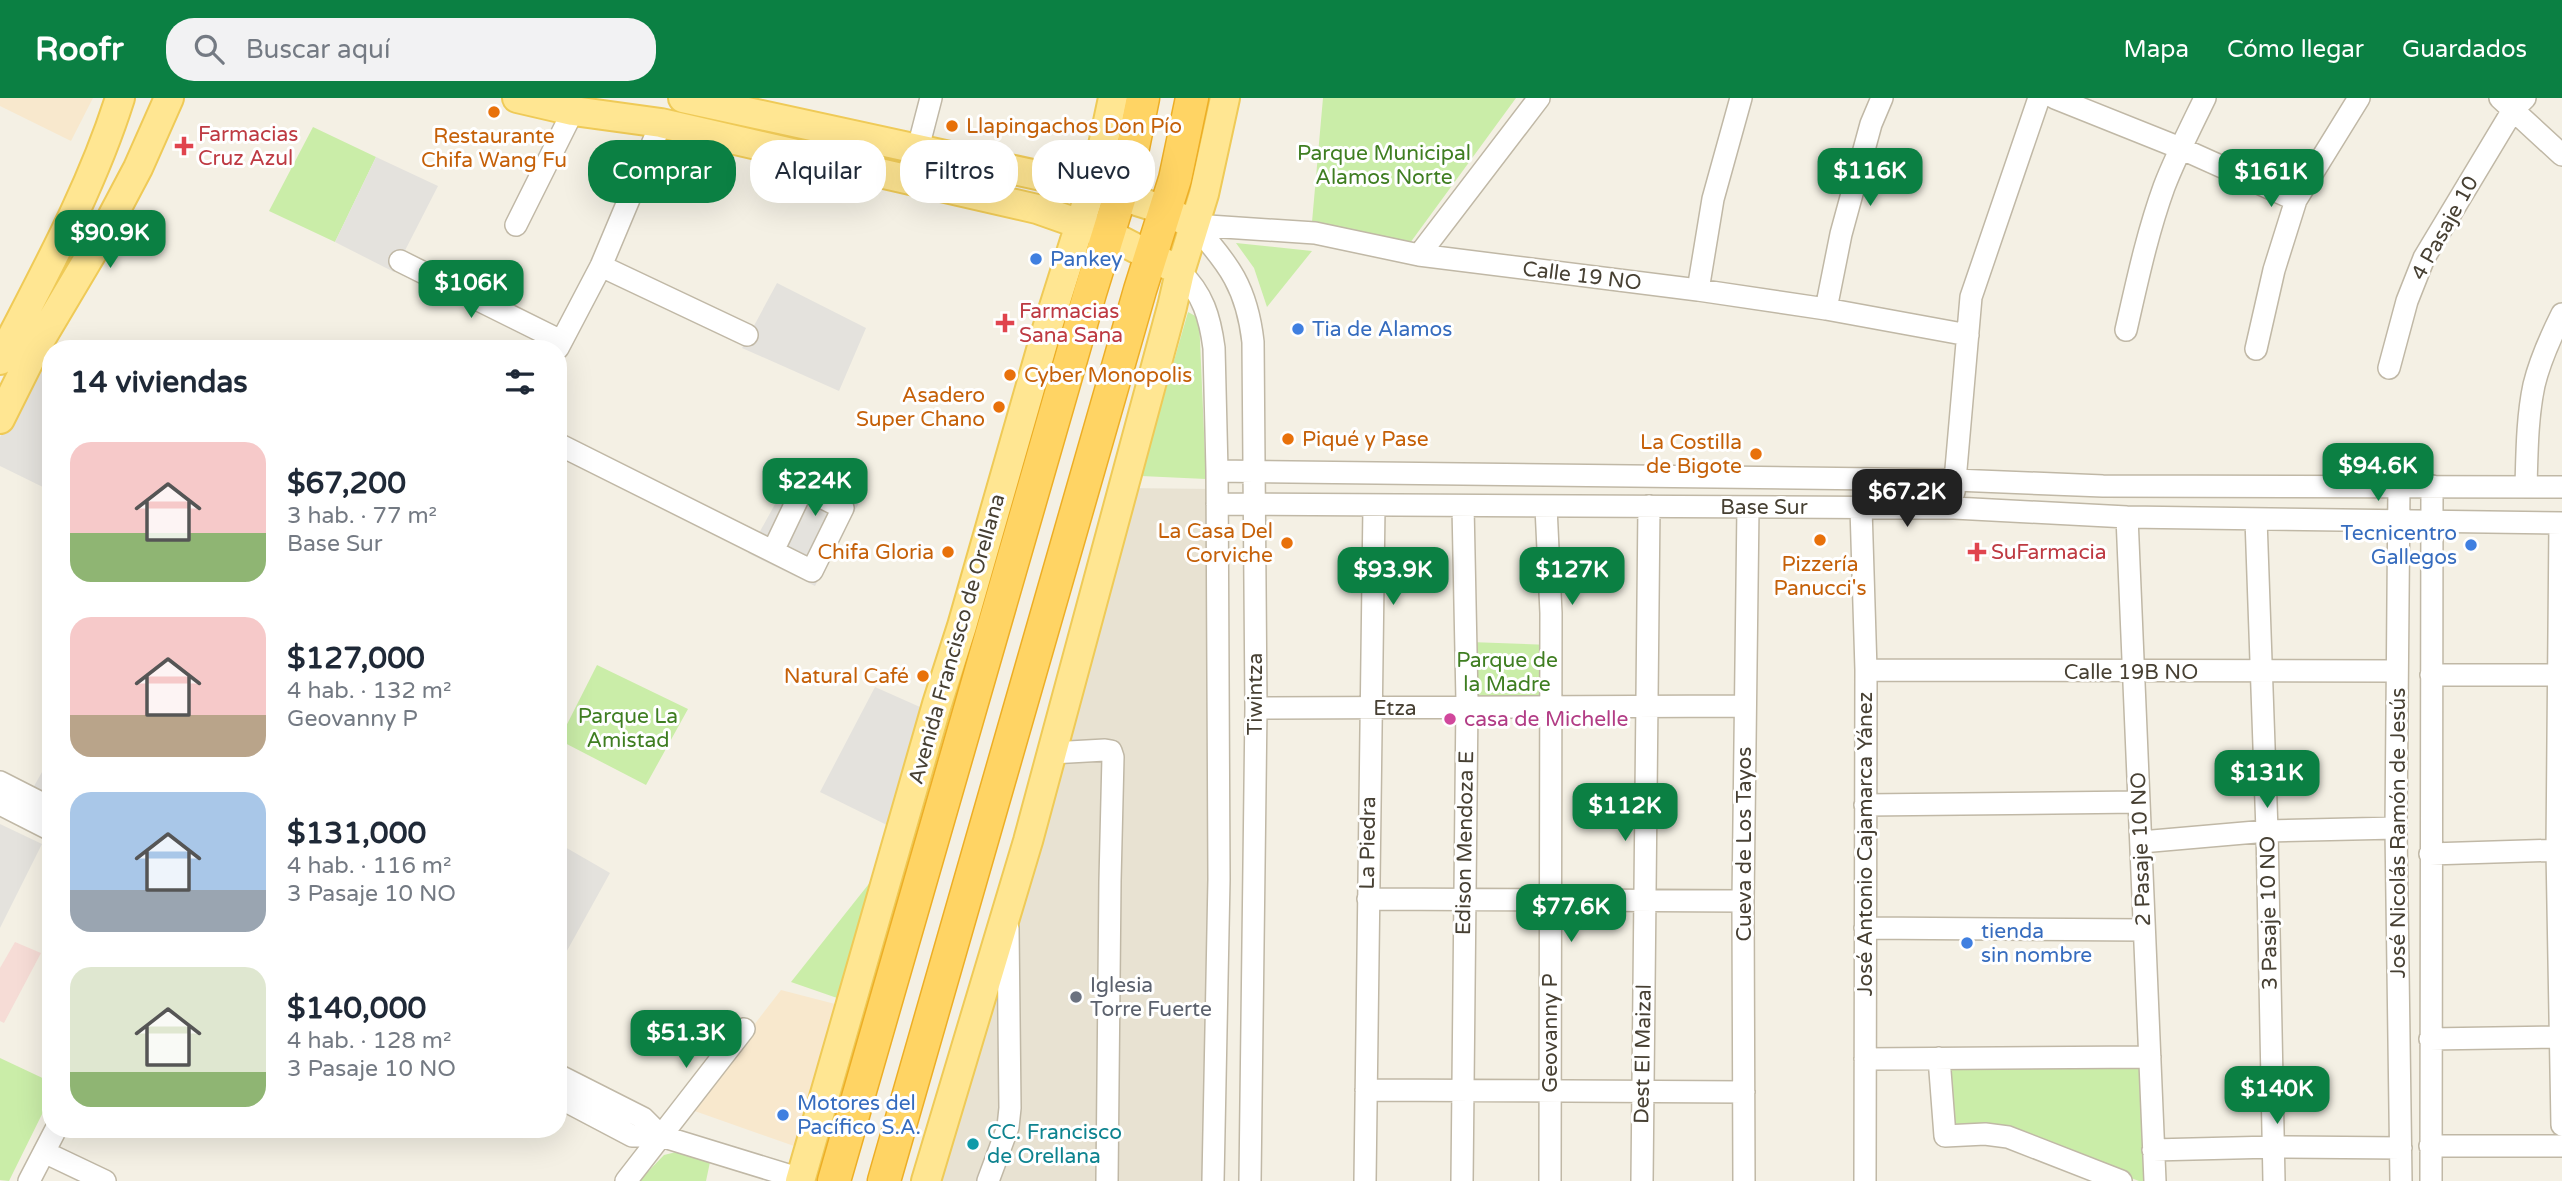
<!DOCTYPE html>
<html lang="es">
<meta charset="utf-8">
<style>
:root{--surface:#fff;--page:#f2f2f3;--text:#1f2937;--muted:#747a83;--accent:#0b8043}
body{margin:0;font-family:"Varela Round",sans-serif;background:var(--page);color:var(--text);height:100vh;display:flex;flex-direction:column;font-size:26px;white-space:nowrap}
*{box-sizing:border-box;margin:0}
p{font-size:23px;color:var(--muted)}
.icon{flex:none;width:38px;height:38px;fill:none;stroke:currentColor;stroke-width:2;stroke-linecap:round;stroke-linejoin:round}
.map{position:relative;flex:1;overflow:hidden}
.details{position:absolute;left:42px;top:242px;width:525px;height:798px;display:flex;flex-direction:column;background:var(--surface);border-radius:28px;box-shadow:0 7px 28px #0002}
.details>*{flex:none}
.hud{position:absolute;left:588px;top:42px;width:665px;height:63px;display:flex;gap:14px}
.price{position:absolute;translate:-50% -60px;padding:0 16px;border-radius:14px;background:var(--accent);color:#fff;font-size:23px;line-height:46px;filter:drop-shadow(0 2px 4px #0008)}
.price::after{content:'';position:absolute;left:50%;top:42px;width:21px;height:16px;margin-left:-10px;background:inherit;clip-path:polygon(0 0,100% 0,50% 100%)}
.price.on{background:#222;color:#fff}
ul{padding:0;list-style:none}
li{display:flex;align-items:center;gap:21px;height:175px;padding:0 28px}
li span{display:grid;place-items:center;flex:none;width:196px;height:140px;border-radius:21px;color:#555}
li>.icon{margin-inline-start:auto}
span .icon{width:84px;height:84px;fill:#fffc;stroke-width:1}
li b{font-size:30px}
h2{display:flex;justify-content:space-between;align-items:center;height:84px;padding:0 28px;font-size:30px}
.pill{padding:0 24px;border-radius:28px;background:var(--surface);box-shadow:0 7px 28px #0002;font-size:24px;line-height:63px}
.pill.on{background:var(--accent);color:#fff}
header{display:flex;align-items:center;gap:42px;box-sizing:border-box;height:98px;padding:0 35px;background:var(--accent);color:#fff}
header strong{font-size:33px}
nav{display:flex;gap:38px;margin-inline-start:auto;font-size:24px}
.search{width:490px;height:63px;background:var(--page);display:flex;align-items:center;gap:18px;box-sizing:border-box;padding:0 24px;border-radius:28px;color:var(--muted);font-size:26px}
.map>svg:first-child{display:block}
</style>
<header>
<strong>Roofr</strong>
<div class="search"><svg class="icon" aria-label="search" viewBox="0 0 24 24"><circle cx="10" cy="10" r="6"/><path d="M15 15l6 6"/></svg>Buscar aquí</div>
<nav><a>Mapa</a><a>Cómo llegar</a><a>Guardados</a></nav>
</header>
<div class="map">
<svg width="2562" height="1083" viewBox="0 0 2562 1083">
<rect width="100%" height="100%" fill="#f4f0e4"/>
<!-- residential -->
<path fill="#e8e2d2" d="M1124 390 1214 391 1211 1083H927Z"/>
<!-- commercial -->
<path fill="#f8e8cd" d="M0 0H93L71 43 0 8Z
M781 892 839 907 797 1049 689 1011Z"/>
<!-- medical -->
<path fill="#f6dcd6" d="M15 844 41 855 4 925 0 923V870Z"/>
<!-- green -->
<path fill="#caeda8" d="M1323 0H1516L1410 145 1312 124Z
M313 29 376 59 335 144 269 113Z
M1236 145 1312 153 1267 209 1254 170Z
M1188 214 1199 220 1206 381 1141 378Z
M1470 544 1551 547 1548 603H1467Z
M597 567 688 611 646 687 559 642Z
M891 758 840 901 791 884Z
M0 960 51 984V998L9 1083 0 1082Z
M2146 964 2150 1083H2139L2013 1035 1947 1032 1945 965Z
M680 1053 710 1064 706 1083H639L664 1057Z"/>
<!-- parking -->
<path fill="#e4e2dd" d="M376 59 438 88 394 174 335 144Z
M777 185 866 230 839 293 742 250Z
M34 269 51 277V393L0 368V339Z
M795 370 861 401 815 488 748 455Z
M875 589 929 613 897 732 820 694Z
M51 658V700L33 690Z
M0 726 42 746 0 830Z
M558 745 610 775 558 869Z"/>
<g fill="none" stroke-linecap="round" stroke-linejoin="round">
<!-- minor casing -->
<g stroke="#c0b8a6" stroke-width="24">
<path id="minor" d="M2055 0 2180 50 2296 102
M2500 0 2562 57
M918 50 931 0
M516 127 573 13
M1194 127C1229 166 1247 190 1253 244L1256 610 1250 1083
M1194 127 1315 135 1419 157 1698 192 1826 211 1968 237
M1419 157 1539 0
M400 163 561 243
M601 168 747 237
M1180 174C1203 195 1210 220 1214 250L1217 373 1219 781 1213 1083
M1698 192 1713 101 1741 0
M1826 211 1841 136 1871 26 1882 0
M2126 232C2137 184 2147 136 2164 89 2176 58 2191 29 2205 0
M558 250 601 168 661 25
M2256 251 2274 172 2296 102 2359 0
M2389 270 2407 203 2424 160 2513 12 2525 0
M558 346 812 473 843 410 803 390 773 453
M1217 373 1955 382 2103 388 2562 389
M2399 388 2396 730 2401 1083
M2526 389C2527 356 2527 320 2534 287 2540 262 2551 238 2562 216
M1954 394 1971 199 2039 0
M1217 406 1954 410 2127 419 2562 425
M1546 409 1551 515 1550 1083
M1861 410 1866 572 1865 1083
M2127 419 2155 1083
M2256 421 2267 733 2274 1083
M2560 425 2557 752 2562 1027
M1866 572 2397 573
M2431 577H2562
M1256 610 1745 608
M1051 655 1105 652 1111 653 1113 659 1110 783 1107 1083
M0 684 51 710
M0 706 51 732
M1865 707 2139 704
M2141 744 2267 733 2396 730
M2430 756 2562 752
M1368 801 1743 803
M1865 830 2144 832
M2430 941 2562 939
M1939 960 1945 1038 1985 1036 2008 1039 2121 1083
M1865 961 2150 959
M558 977 643 1020 661 1038
M1366 992 1744 994
M558 999 632 1038H661L801 1081
M2430 1048H2562
M2153 1052 2273 1049 2401 1050
M44 1054 105 1083
M29 1083 56 1031
M626 1083 744 931
M988 1083 1008 1029 1010 1010 1008 830
M1365 1083 1374 408
M1462 1083 1467 603 1463 408
M1642 1083 1649 408
M1744 1083 1743 803 1748 409
M2431 1083 2432 388"/>
</g>
<!-- major casing -->
<g stroke="#efca57" stroke-width="32">
<path id="major" d="M517 0 573 13 661 25 1037 111 1108 136 1168 167
M683 0 1092 89 1165 112 1186 123
M0 262C44 176 91 92 120 0
M0 321 36 249 102 138 138 70 169 0
M800 1083 937 606 962 528 1047 231 1099 66 1113 0
M926 1083 1028 743 1172 209 1180 174 1204 96 1225 0"/>
</g>
<!-- highway casing -->
<g stroke="#edae25" stroke-width="35">
<path id="highway" d="M834 1083 1090 195 1129 69 1143 0
M884 1083 1140 192 1175 81 1192 0"/>
</g>
<!-- minor -->
<use href="#minor" stroke="#fff" stroke-width="21"/>
<!-- major -->
<use href="#major" stroke="#ffe692" stroke-width="28"/>
<!-- highway -->
<use href="#highway" stroke="#ffd464" stroke-width="32"/>
</g>
<!-- markers -->
<g fill="#e8710a" stroke="#fff" stroke-width="2.5">
<circle cx="494" cy="14" r="7"/>
<circle cx="952" cy="28" r="7"/>
<circle cx="1010" cy="277" r="7"/>
<circle cx="999" cy="309" r="7"/>
<circle cx="1288" cy="341" r="7"/>
<circle cx="1756" cy="356" r="7"/>
<circle cx="1820" cy="442" r="7"/>
<circle cx="1287" cy="445" r="7"/>
<circle cx="948" cy="454" r="7"/>
<circle cx="923" cy="578" r="7"/>
</g>
<g fill="#e0444e" stroke="#fff" stroke-width="2.5">
<path d="M180.5 37.5h7v7h7v7h-7v7h-7v-7h-7v-7h7z"/>
<path d="M1001.5 214.5h7v7h7v7h-7v7h-7v-7h-7v-7h7z"/>
<path d="M1973.5 443.5h7v7h7v7h-7v7h-7v-7h-7v-7h7z"/>
</g>
<g fill="#3f7fe0" stroke="#fff" stroke-width="2.5">
<circle cx="1036" cy="161" r="7"/>
<circle cx="1298" cy="231" r="7"/>
<circle cx="2471" cy="447" r="7"/>
<circle cx="1967" cy="845" r="7"/>
<circle cx="783" cy="1017" r="7"/>
</g>
<circle fill="#d1479c" stroke="#fff" stroke-width="2.5" cx="1450" cy="621" r="7"/>
<circle fill="#6b7280" stroke="#fff" stroke-width="2.5" cx="1076" cy="899" r="7"/>
<circle fill="#0f9aa8" stroke="#fff" stroke-width="2.5" cx="973" cy="1046" r="7"/>
<g text-anchor="middle" dominant-baseline="central" stroke-width="6" stroke-linejoin="round" paint-order="stroke">
<!-- food labels -->
<g font-size="21" fill="#c56008" stroke="#fff" text-anchor="end">
<text x="966" y="28" text-anchor="start">Llapingachos Don Pío</text>
<text x="494" y="38" text-anchor="middle">Restaurante<tspan x="494" dy="24">Chifa Wang Fu</tspan></text>
<text x="1024" y="277" text-anchor="start">Cyber Monopolis</text>
<text x="985" y="297">Asadero<tspan x="985" dy="24">Super Chano</tspan></text>
<text x="1302" y="341" text-anchor="start">Piqué y Pase</text>
<text x="1742" y="344">La Costilla<tspan x="1742" dy="24">de Bigote</tspan></text>
<text x="1273" y="433">La Casa Del<tspan x="1273" dy="24">Corviche</tspan></text>
<text x="934" y="454">Chifa Gloria</text>
<text x="1820" y="466" text-anchor="middle">Pizzería<tspan x="1820" dy="24">Panucci's</tspan></text>
<text x="909" y="578">Natural Café</text>
</g>
<!-- health labels -->
<g font-size="21" fill="#be3a42" stroke="#fff" text-anchor="start">
<text x="198" y="36">Farmacias<tspan x="198" dy="24">Cruz Azul</tspan></text>
<text x="1019" y="213">Farmacias<tspan x="1019" dy="24">Sana Sana</tspan></text>
<text x="1991" y="454">SuFarmacia</text>
</g>
<!-- park labels -->
<g font-size="21" fill="#3f7e21" stroke="#fff">
<text x="1384" y="55">Parque Municipal<tspan x="1384" dy="24">Alamos Norte</tspan></text>
<text x="1507" y="562">Parque de<tspan x="1507" dy="24">la Madre</tspan></text>
<text x="628" y="618">Parque La<tspan x="628" dy="24">Amistad</tspan></text>
</g>
<!-- street labels -->
<g font-size="21" fill="#474033" stroke="#fff">
<text transform="translate(2445 130) rotate(-61)">4 Pasaje 10</text>
<text transform="translate(1582 178) rotate(7)">Calle 19 NO</text>
<text x="1764" y="409">Base Sur</text>
<text transform="translate(957 541) rotate(-74)">Avenida Francisco de Orellana</text>
<text x="2131" y="574">Calle 19B NO</text>
<text transform="translate(1255 596) rotate(-90)">Tiwintza</text>
<text x="1395" y="610">Etza</text>
<text transform="translate(2398 735) rotate(-90)">José Nicolás Ramón de Jesús</text>
<text transform="translate(1368 745) rotate(-89)">La Piedra</text>
<text transform="translate(1465 745) rotate(-89)">Edison Mendoza E</text>
<text transform="translate(1744 746) rotate(-90)">Cueva de Los Tayos</text>
<text transform="translate(1865 746) rotate(-90)">José Antonio Cajamarca Yánez</text>
<text transform="translate(2141 751) rotate(-92)">2 Pasaje 10 NO</text>
<text transform="translate(2269 815) rotate(-91)">3 Pasaje 10 NO</text>
<text transform="translate(1550 935) rotate(-90)">Geovanny P</text>
<text transform="translate(1643 956) rotate(-89)">Dest El Maizal</text>
</g>
<!-- shop labels -->
<g font-size="21" fill="#366cbe" stroke="#fff" text-anchor="start">
<text x="1050" y="161">Pankey</text>
<text x="1312" y="231">Tia de Alamos</text>
<text x="2457" y="435" text-anchor="end">Tecnicentro<tspan x="2457" dy="24">Gallegos</tspan></text>
<text x="1981" y="833">tienda<tspan x="1981" dy="24">sin nombre</tspan></text>
<text x="797" y="1005">Motores del<tspan x="797" dy="24">Pacífico S.A.</tspan></text>
</g>
<!-- hotel labels -->
<g font-size="21" fill="#b23c85" stroke="#fff" text-anchor="start">
<text x="1464" y="621">casa de Michelle</text>
</g>
<!-- worship labels -->
<g font-size="21" fill="#5b616d" stroke="#fff" text-anchor="start">
<text x="1090" y="887">Iglesia<tspan x="1090" dy="24">Torre Fuerte</tspan></text>
</g>
<!-- culture labels -->
<g font-size="21" fill="#0d838f" stroke="#fff" text-anchor="start">
<text x="987" y="1034">CC. Francisco<tspan x="987" dy="24">de Orellana</tspan></text>
</g>
</g>
</svg>
<b class="price" style="left:1870px;top:110px">$116K</b>
<b class="price" style="left:2271px;top:111px">$161K</b>
<b class="price" style="left:110px;top:172px">$90.9K</b>
<b class="price" style="left:471px;top:222px">$106K</b>
<b class="price" style="left:2378px;top:405px">$94.6K</b>
<b class="price" style="left:815px;top:420px">$224K</b>
<b class="price on" style="left:1907px;top:431px">$67.2K</b>
<b class="price" style="left:1393px;top:509px">$93.9K</b>
<b class="price" style="left:1572px;top:509px">$127K</b>
<b class="price" style="left:2267px;top:712px">$131K</b>
<b class="price" style="left:1625px;top:745px">$112K</b>
<b class="price" style="left:1571px;top:846px">$77.6K</b>
<b class="price" style="left:686px;top:972px">$51.3K</b>
<b class="price" style="left:2277px;top:1028px">$140K</b>
<div class="hud">
<a class="pill on">Comprar</a>
<a class="pill">Alquilar</a>
<a class="pill">Filtros</a>
<a class="pill">Nuevo</a>
</div>
<section class="details">
<h2>14 viviendas<svg class="icon" aria-label="filters" viewBox="0 0 24 24"><path d="M4 7h16M4 17h16"/><circle cx="9" cy="7" r="2"/><circle cx="15" cy="17" r="2"/></svg></h2>
<ul>
<li><span style="background:linear-gradient(#f6c9c9 65%,#8fb573 0)"><svg class="icon" aria-label="home" viewBox="0 0 24 24"><path d="M3 11l9-7 9 7M6 9v11h12V9"/></svg></span><div><b>$67,200</b><p>3 hab. · 77 m²</p><p>Base Sur</p></div></li>
<li><span style="background:linear-gradient(#f6c9c9 70%,#b9a48a 0)"><svg class="icon" aria-label="home" viewBox="0 0 24 24"><path d="M3 11l9-7 9 7M6 9v11h12V9"/></svg></span><div><b>$127,000</b><p>4 hab. · 132 m²</p><p>Geovanny P</p></div></li>
<li><span style="background:linear-gradient(#a9c7e8 70%,#9aa5b1 0)"><svg class="icon" aria-label="home" viewBox="0 0 24 24"><path d="M3 11l9-7 9 7M6 9v11h12V9"/></svg></span><div><b>$131,000</b><p>4 hab. · 116 m²</p><p>3 Pasaje 10 NO</p></div></li>
<li><span style="background:linear-gradient(#dfe7d0 75%,#8fb573 0)"><svg class="icon" aria-label="home" viewBox="0 0 24 24"><path d="M3 11l9-7 9 7M6 9v11h12V9"/></svg></span><div><b>$140,000</b><p>4 hab. · 128 m²</p><p>3 Pasaje 10 NO</p></div></li>
</ul>
</section>
</div>
